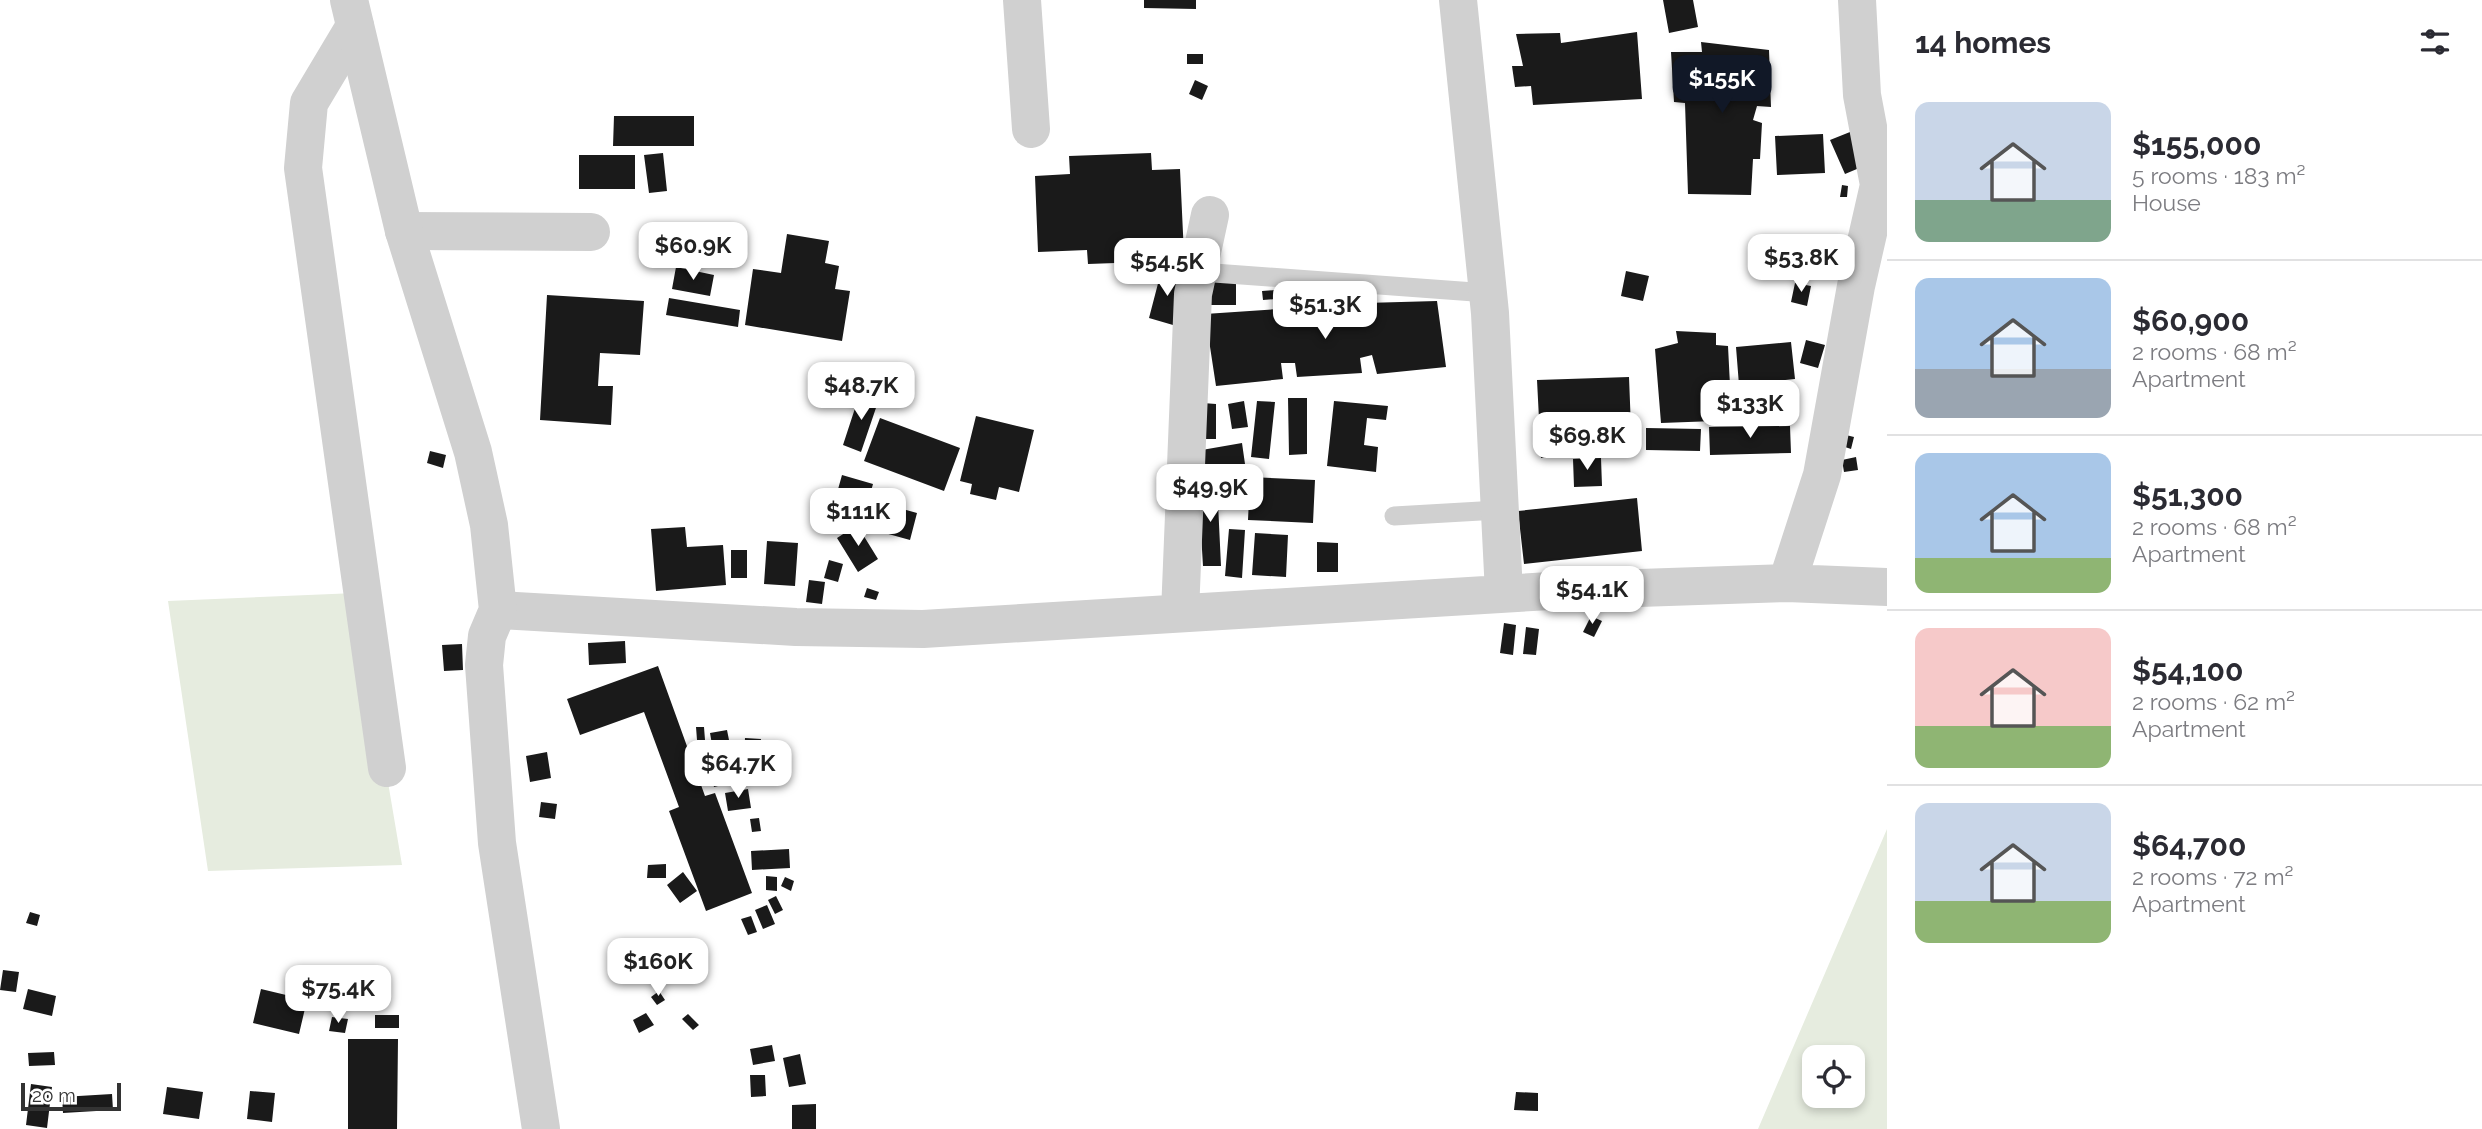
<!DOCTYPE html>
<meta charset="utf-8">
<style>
:root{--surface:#fff;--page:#f2f2f3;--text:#2b2b33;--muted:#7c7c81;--line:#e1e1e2;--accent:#111827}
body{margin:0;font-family:Raleway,sans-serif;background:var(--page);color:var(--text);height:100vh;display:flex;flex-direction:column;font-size:26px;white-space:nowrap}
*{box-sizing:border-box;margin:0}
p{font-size:23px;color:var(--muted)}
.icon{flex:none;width:38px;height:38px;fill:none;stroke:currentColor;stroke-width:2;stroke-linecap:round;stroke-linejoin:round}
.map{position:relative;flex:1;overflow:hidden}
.drawer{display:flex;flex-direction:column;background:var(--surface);width:595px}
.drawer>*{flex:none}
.tools{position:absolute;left:1802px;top:1045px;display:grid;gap:14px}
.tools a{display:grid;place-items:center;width:63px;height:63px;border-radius:14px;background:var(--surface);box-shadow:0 4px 10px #0003;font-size:35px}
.scale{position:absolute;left:21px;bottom:18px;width:100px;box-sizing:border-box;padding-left:7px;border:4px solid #333;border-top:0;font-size:19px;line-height:24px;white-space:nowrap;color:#333;-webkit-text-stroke:5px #fff;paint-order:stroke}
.price{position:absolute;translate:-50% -60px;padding:0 16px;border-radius:14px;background:#fff;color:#222;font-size:23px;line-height:46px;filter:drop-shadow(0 2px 4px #0008)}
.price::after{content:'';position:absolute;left:50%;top:42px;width:21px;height:16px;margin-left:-10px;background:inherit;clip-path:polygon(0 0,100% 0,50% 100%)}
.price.on{background:var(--accent);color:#fff}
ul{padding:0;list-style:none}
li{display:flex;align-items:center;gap:21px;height:175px;padding:0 28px}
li+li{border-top:2px solid var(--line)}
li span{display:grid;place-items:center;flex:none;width:196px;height:140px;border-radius:14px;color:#555}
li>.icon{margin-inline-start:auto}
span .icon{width:84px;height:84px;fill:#fffc;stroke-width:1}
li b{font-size:30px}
h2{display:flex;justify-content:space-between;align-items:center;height:84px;padding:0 28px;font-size:30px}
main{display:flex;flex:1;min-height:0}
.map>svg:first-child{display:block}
</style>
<main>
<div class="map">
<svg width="1887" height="1129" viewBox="0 0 1887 1129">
<rect width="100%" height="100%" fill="#fff"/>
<!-- green -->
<path fill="#e6ecdf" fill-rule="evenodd" d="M356 593 402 865 208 871 168 601Z
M1887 829V1129H1758ZM1853 1057V1096H1815V1057Z"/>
<!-- building -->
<path fill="#1a1a1a" d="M1144 0H1196V9L1144 8Z
M1663 0H1693L1698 27 1669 33Z
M1637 32 1642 99 1533 105 1531 86 1515 87 1512 66H1523L1516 34 1560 33 1561 43Z
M1701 42 1769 50 1771 107 1757 106 1753 120 1762 123 1760 159H1753L1751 195 1688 194 1685 103 1674 102 1671 52H1702Z
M1187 54H1203V64H1187Z
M1195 80 1208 86 1202 100 1189 94Z
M614 116H694V146H613Z
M1850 132 1864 166 1845 174 1830 140Z
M1823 134 1825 173 1777 175 1775 136Z
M663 153 667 191 649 193 644 155Z
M1151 153 1152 170 1180 169 1184 255 1153 256V238H1143V262L1088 264 1087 250 1038 252 1035 176 1070 174 1069 156Z
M579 155H635V189H579Z
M1842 185 1848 186 1847 197H1840Z
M787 234 829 241 825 263 839 266 835 289 850 291 842 341 745 325 753 269 781 273Z
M676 267 714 275 710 296 672 289Z
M1626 271 1649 276 1643 301 1621 296Z
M1161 272 1185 279 1173 325 1149 318Z
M1203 281H1236V305H1203Z
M1795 283 1811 286 1807 306 1791 302Z
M1275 290 1276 299 1263 300 1262 291Z
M547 295 644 301 640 355 600 353 598 386H613L611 425 540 420Z
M669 298 740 310 738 327 666 315Z
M1437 301 1446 367 1377 374 1372 355 1360 358 1362 373 1297 377 1295 363H1281L1283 379 1216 386 1205 314 1278 309 1280 319H1289L1288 309 1354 302 1355 313 1365 314V303Z
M1676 331 1716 333V345L1728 346 1731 405H1715V421L1661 423 1655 349 1678 343Z
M1806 340 1825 345 1818 368 1800 363Z
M1791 342 1795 379 1739 385 1736 347Z
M1629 377 1632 454 1541 458 1537 380Z
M860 393 879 399 861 452 843 445Z
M1288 398H1307V454L1289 455Z
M1244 401 1248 427 1232 429 1228 404Z
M1257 401 1275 402 1269 459 1251 457Z
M1334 401 1388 406 1386 420 1367 418 1364 445 1378 447 1376 472 1327 466Z
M1203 403 1216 404V439H1202Z
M976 416 1034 430 1019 492 999 487 996 500 970 494 972 484 960 481Z
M880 418 960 448 944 491 864 461Z
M1790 426 1791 453 1710 455 1709 427Z
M1646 428 1701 429 1700 451 1646 450Z
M1846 435 1854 437 1851 449 1842 446Z
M1242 443 1245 464 1200 472 1196 451Z
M430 451 446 455 443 468 427 463Z
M1856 457 1858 470 1844 472 1842 460Z
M1601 458 1602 486 1574 487 1573 459Z
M842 475 873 484 861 527 830 518Z
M1250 477 1315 480 1313 523 1248 520Z
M1217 482 1221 566H1203L1198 483Z
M1637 498 1642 551 1524 564 1518 511Z
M881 503 917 513 910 540 874 530Z
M857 525 878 559 858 572 837 538Z
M685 527 687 547 723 545 726 585 656 591 651 529Z
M1229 529 1245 530 1242 578 1225 576Z
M1255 533 1288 535 1286 577 1252 575Z
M767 541 798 543 795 586 764 584Z
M1317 542 1338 543V572H1317Z
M731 550H747V578H731Z
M829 560 843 564 838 582 824 578Z
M809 580 825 582 822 604 806 602Z
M867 588 879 592 876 600 864 597Z
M1591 616 1602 621 1594 637 1583 632Z
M1504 623 1516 625 1513 655 1500 653Z
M1526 627 1539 629 1536 655 1523 654Z
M625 641 626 663 589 665 588 643Z
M462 644 463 670 444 671 442 645Z
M658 666 705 796 715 793 752 893 706 911 669 811 679 807 644 712 580 735 567 699Z
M696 727H704L705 740H697Z
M727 730 734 765 701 771 699 758 714 756 710 733Z
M745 738 761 739 760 757 744 755Z
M547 752 551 778 530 782 526 756Z
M759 768H772V784L758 783Z
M723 772 726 784 714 787 711 776Z
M753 772 754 781 748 782 746 773Z
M748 789 751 808 728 811 725 793Z
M541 802 557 804 555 819 539 817Z
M759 818 761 831 752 832 750 819Z
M789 849 790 868 752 870 751 851Z
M666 864V878H647L648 865Z
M683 872 697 891 680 903 667 885Z
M766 876 777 877V891L766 890Z
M785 877 794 881 791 891 781 886Z
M776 896 783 910 775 914 768 900Z
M767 905 775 924 763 929 755 910Z
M30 912 40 915 37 926 26 923Z
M751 916 757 932 748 935 741 919Z
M3 970 19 972 16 992 0 990Z
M28 989 56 996 52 1016 23 1009Z
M261 989 307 1000 299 1034 253 1023Z
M659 991 665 1000 657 1005 651 997Z
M646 1013 654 1025 639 1033 633 1020Z
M688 1014 699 1025 693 1030 682 1019Z
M375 1015H399V1028H375Z
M332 1017 348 1019 345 1033 329 1031Z
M348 1039H398L397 1129H348Z
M772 1045 775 1061 753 1065 750 1049Z
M54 1052 55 1065 29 1066 28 1053Z
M800 1054 806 1084 789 1087 783 1058Z
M750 1075H765L766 1096 751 1097Z
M31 1084 52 1087 47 1128 26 1125Z
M167 1087 203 1092 199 1119 163 1114Z
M250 1091 275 1093 272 1122 247 1119Z
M1516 1092 1538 1093V1111L1514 1110Z
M112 1094 113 1110 63 1113 62 1097Z
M816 1104V1129H792V1105Z"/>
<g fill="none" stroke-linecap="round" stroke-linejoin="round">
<!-- service -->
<path stroke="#d0d0d0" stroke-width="19" d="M1214 273 1488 293
M1394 516 1498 510"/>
<!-- minor -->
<path stroke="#d0d0d0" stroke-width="38" d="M1022 0 1031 129
M1458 0 1490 313 1504 593
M355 26 309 103 303 168 387 768
M404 231 591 232
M1787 583 1822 475 1856 286 1879 185 1862 95 1857 0
M498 610 796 627 923 629 1550 591 1787 583 1887 587
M1180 613 1193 294 1210 215"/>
<!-- tertiary -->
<path stroke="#d0d0d0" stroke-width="38" d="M349 0 404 231 473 452 489 525 498 610 487 636 484 665 497 843 541 1129"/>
</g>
</svg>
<div class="tools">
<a><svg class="icon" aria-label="locate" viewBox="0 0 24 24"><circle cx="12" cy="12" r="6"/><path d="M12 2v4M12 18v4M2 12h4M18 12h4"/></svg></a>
</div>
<div class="scale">20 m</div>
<b class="price on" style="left:1722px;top:115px">$155K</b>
<b class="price" style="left:693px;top:282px">$60.9K</b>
<b class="price" style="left:1801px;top:294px">$53.8K</b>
<b class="price" style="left:1167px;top:298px">$54.5K</b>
<b class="price" style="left:1325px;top:341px">$51.3K</b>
<b class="price" style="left:861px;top:422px">$48.7K</b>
<b class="price" style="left:1750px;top:440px">$133K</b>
<b class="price" style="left:1587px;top:472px">$69.8K</b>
<b class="price" style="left:1210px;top:524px">$49.9K</b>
<b class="price" style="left:858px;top:548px">$111K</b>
<b class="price" style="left:1592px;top:626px">$54.1K</b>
<b class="price" style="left:738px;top:800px">$64.7K</b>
<b class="price" style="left:658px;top:998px">$160K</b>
<b class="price" style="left:338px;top:1025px">$75.4K</b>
</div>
<section class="drawer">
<h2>14 homes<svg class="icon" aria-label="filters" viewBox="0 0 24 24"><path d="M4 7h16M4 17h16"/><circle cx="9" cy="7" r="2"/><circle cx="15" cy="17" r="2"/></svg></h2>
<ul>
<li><span style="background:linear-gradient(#c9d6e8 70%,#7fa58c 0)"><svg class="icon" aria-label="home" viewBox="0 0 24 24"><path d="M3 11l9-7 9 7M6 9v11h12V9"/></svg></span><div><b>$155,000</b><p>5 rooms · 183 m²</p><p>House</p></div></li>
<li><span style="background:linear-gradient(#a9c7e8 65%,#9aa5b1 0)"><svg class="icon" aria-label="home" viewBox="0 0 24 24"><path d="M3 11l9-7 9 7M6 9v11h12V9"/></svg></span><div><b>$60,900</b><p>2 rooms · 68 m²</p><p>Apartment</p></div></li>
<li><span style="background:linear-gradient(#a9c7e8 75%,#8fb573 0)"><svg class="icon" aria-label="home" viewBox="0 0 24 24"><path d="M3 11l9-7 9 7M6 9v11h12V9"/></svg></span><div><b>$51,300</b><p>2 rooms · 68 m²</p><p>Apartment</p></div></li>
<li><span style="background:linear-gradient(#f6c9c9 70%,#8fb573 0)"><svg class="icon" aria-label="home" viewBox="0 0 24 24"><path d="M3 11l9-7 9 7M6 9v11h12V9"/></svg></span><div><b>$54,100</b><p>2 rooms · 62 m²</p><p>Apartment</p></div></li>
<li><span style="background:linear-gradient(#c9d6e8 70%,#8fb573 0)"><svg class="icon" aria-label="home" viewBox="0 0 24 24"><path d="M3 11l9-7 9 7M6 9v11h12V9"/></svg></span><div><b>$64,700</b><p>2 rooms · 72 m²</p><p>Apartment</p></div></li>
</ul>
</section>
</main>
